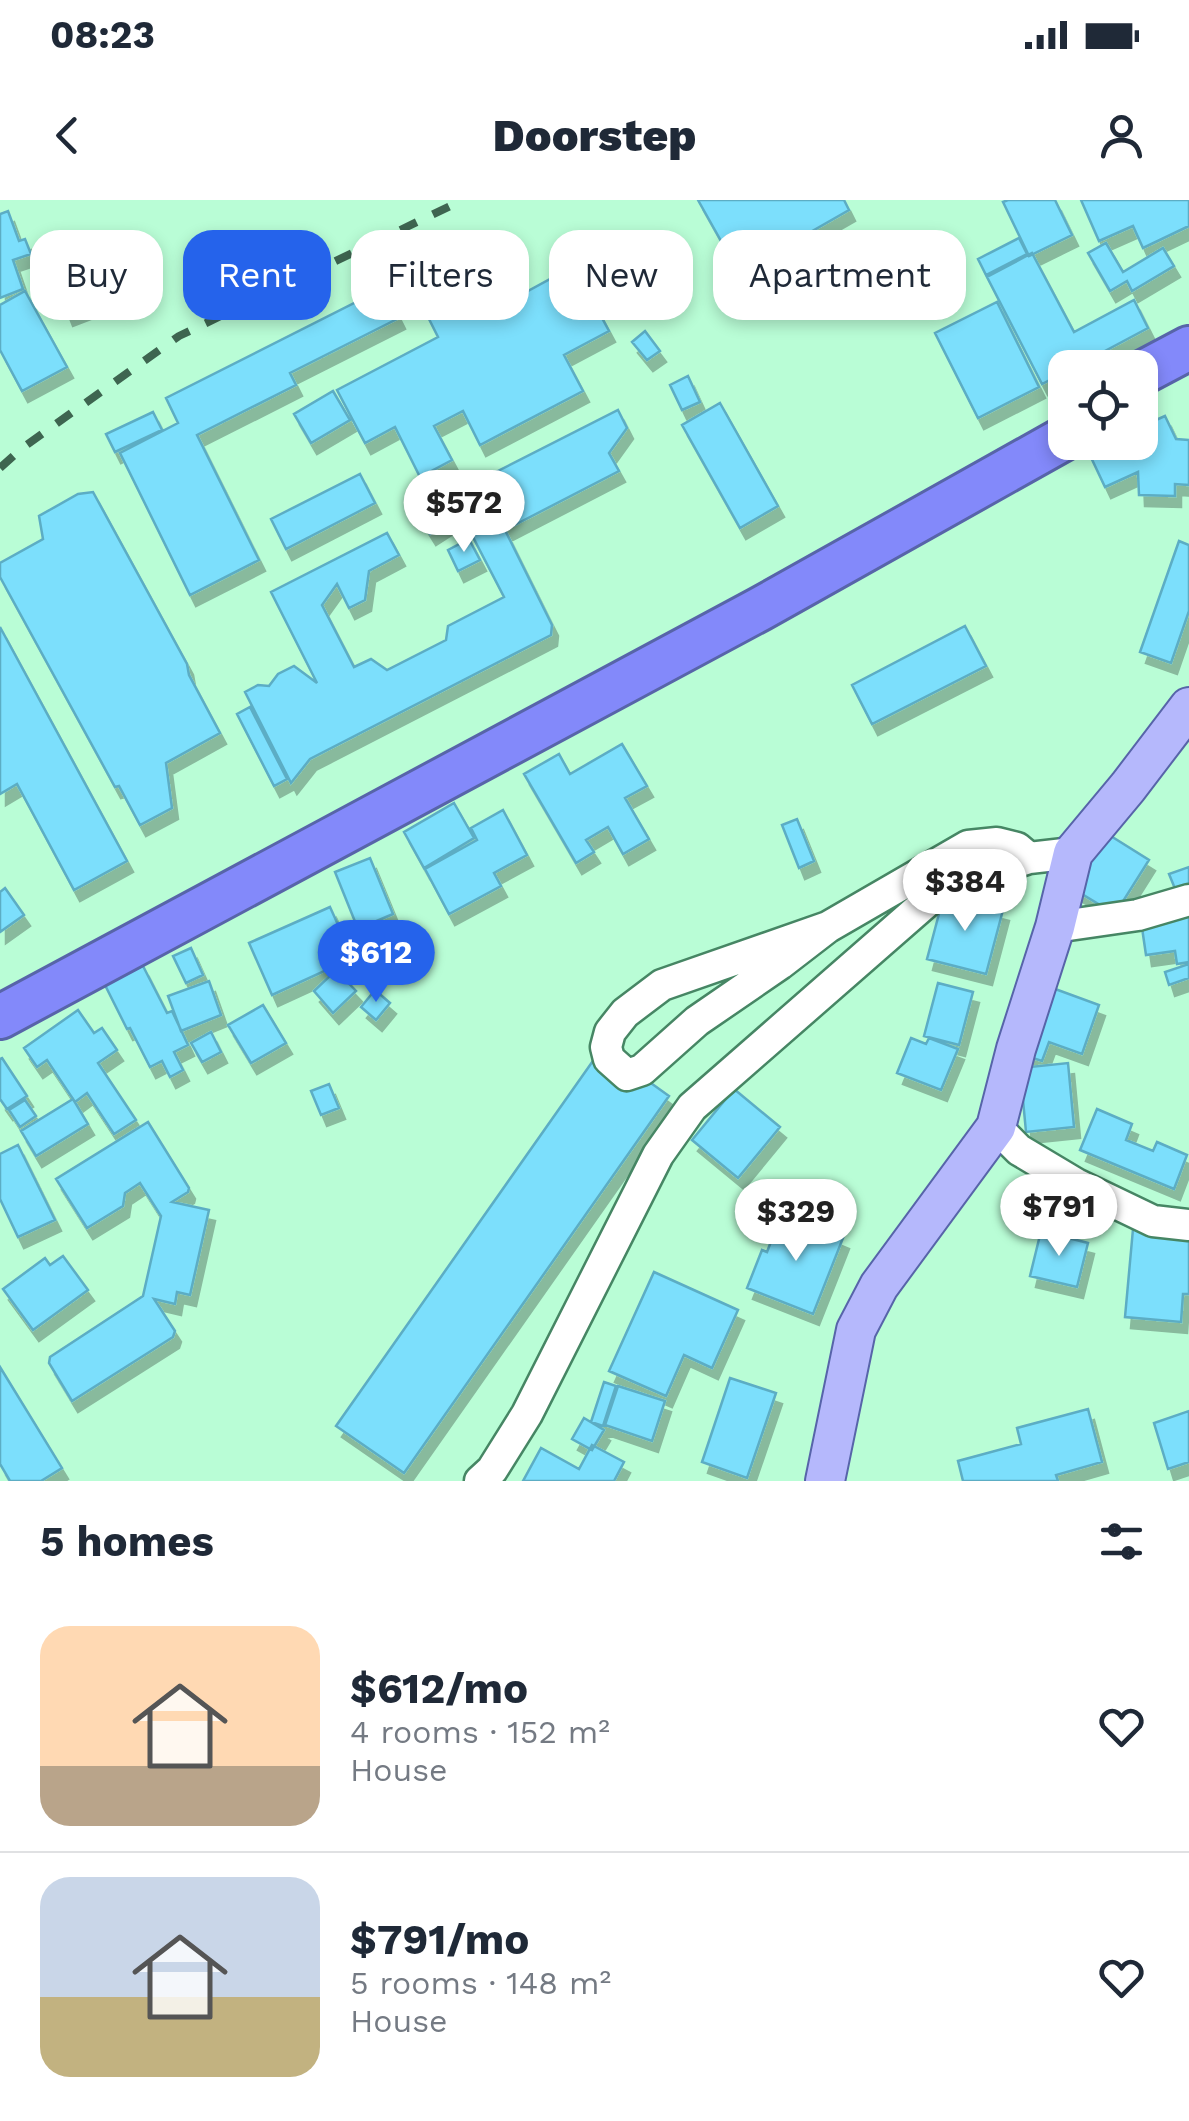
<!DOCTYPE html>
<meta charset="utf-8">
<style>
:root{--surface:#fff;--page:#f2f2f3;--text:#1f2937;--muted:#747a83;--line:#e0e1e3;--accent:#2563eb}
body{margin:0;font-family:"Work Sans",sans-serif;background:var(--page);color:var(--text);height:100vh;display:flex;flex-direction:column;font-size:38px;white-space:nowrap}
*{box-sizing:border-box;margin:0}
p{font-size:32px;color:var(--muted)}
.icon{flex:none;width:55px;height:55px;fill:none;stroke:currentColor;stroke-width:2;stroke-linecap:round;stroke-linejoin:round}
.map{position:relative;height:1281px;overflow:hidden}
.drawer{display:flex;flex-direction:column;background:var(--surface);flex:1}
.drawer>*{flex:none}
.guide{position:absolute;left:30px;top:30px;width:1130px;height:90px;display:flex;gap:20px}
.fabs{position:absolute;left:1048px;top:150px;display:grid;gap:20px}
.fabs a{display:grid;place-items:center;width:110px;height:110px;border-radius:20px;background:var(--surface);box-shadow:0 5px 15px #0003;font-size:50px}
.price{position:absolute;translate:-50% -85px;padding:0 22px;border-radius:35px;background:#fff;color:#222;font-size:32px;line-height:65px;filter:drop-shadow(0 2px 5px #0008)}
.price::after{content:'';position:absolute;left:50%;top:60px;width:30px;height:22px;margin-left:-15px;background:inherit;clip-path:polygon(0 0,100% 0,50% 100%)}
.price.current{background:var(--accent);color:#fff}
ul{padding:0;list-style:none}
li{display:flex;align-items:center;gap:30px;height:250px;padding:0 40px}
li+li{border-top:2px solid var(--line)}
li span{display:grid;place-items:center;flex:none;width:280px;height:200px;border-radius:30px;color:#555}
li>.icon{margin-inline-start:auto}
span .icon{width:120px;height:120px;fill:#fffc;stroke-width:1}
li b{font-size:42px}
h2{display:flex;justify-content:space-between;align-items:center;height:120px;padding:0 40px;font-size:42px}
.chip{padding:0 35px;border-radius:30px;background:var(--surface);box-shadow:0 5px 15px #0003;font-size:35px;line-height:90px}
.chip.current{background:var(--accent);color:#fff}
.status{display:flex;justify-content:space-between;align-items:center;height:70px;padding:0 50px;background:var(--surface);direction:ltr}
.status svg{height:28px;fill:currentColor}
header{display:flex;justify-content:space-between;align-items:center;height:130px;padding:0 40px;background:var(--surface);font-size:45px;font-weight:800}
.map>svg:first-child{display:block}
</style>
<div class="status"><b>08:23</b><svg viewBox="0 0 49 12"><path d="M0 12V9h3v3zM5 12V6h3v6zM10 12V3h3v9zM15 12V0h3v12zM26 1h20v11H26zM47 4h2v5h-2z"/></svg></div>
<header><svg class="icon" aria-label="back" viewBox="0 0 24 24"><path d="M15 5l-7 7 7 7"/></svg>Doorstep<svg class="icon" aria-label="person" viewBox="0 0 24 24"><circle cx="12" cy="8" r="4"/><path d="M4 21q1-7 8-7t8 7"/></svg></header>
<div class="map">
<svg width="1189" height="1281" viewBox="0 0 1189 1281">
<defs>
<filter id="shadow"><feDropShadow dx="6" dy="11" stdDeviation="0" flood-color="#0004"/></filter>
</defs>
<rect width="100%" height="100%" fill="#b9fdd6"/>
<!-- building -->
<path fill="#7bdffc" stroke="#5cadc4" stroke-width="2.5" filter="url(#shadow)" d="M698 0H844L849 10 739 73Z
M1008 0H1055L1072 35 1029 56 1003 2Z
M1081 0H1189V26L1143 48 1133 26 1099 41Z
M8 11 19 41 25 39 31 54 13 60 23 89 0 98V14Z
M1019 38 1027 54 986 75 978 59Z
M1106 43 1123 72 1163 48 1174 66 1132 91 1127 81 1110 91 1088 53Z
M1032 53 1074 132 1134 100 1148 128 1073 168H1065V172L1042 184 987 77Z
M494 59 515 98 574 66 609 131 564 155 583 191 480 245 463 211 434 226 452 260 420 277 395 227 365 243 337 190 438 137 419 99Z
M88 61 103 101 67 115 56 87 70 82 65 69Z
M384 88 399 118 290 173 296 185 197 235 259 360 190 395 120 253 178 223 166 198Z
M25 91 67 167 22 191 0 150V105Z
M997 102 1039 187 978 218 935 133Z
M645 131 660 151 647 160 632 142Z
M688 176 700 202 682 210 670 185Z
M333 191 350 220 311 243 294 214Z
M720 203 778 306 740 328 682 225Z
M618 210 627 228 609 253 619 271 505 330 552 425 551 435 310 559 291 583 245 492 258 485 269 486 278 474 294 466 317 483 271 392 387 333 399 355 369 371 365 400 349 408 337 384 322 405 354 467 371 459 387 470 446 440 448 426 504 397 459 310 480 299 482 279Z
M153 212 162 230 115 252 106 234Z
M1165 216 1176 239 1189 240V285L1175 284V296L1139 295 1138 272 1105 287 1088 251 1106 242H1140V227Z
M360 274 375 303 286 349 271 319Z
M93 292 187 464 189 475 220 533 166 563 172 608 140 625 119 586 115 587 0 377V363L43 339 39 316 78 294Z
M451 299 461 314 430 334 420 318Z
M469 339 480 360 458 371 448 350Z
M1179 341 1189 345V411L1171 463 1140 452Z
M965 426 986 466 872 524 852 485Z
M0 427 127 661 74 690 17 584 0 594Z
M250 507 287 579 274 586 237 514Z
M622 544 647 586 625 598 649 639 623 654 608 627 586 640 594 652 576 663 524 574 559 554 570 574Z
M454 603 474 638 424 668 404 632Z
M503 610 527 655 494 673 501 686 449 714 425 669 477 640 471 628Z
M797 619 814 661 799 668 782 625Z
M1106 633 1149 660 1115 714 1072 688Z
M370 658 393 714 358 729 335 672Z
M1189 667V691L1178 696 1169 674Z
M5 688 24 715 0 732V692Z
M944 695 1003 710 986 774 927 759Z
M330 707 353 758 272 795 249 743Z
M1189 713V762L1177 764 1175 751 1146 755 1141 721Z
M191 748 203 775 186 783 173 756Z
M1189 764V778L1169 785 1165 772Z
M143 766 167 813 172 811 188 845 174 852 183 870 170 877 162 861 150 867 130 828 127 829 105 785Z
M336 770 356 791 333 813 314 791Z
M209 781 221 815 181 831 168 796Z
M938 783 973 792 959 845 924 836Z
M1047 786 1099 805 1082 854 1049 842 1042 861 1023 855Z
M375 790 390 803 376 820 361 807Z
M263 805 286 843 251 863 228 825Z
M78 810 94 833 102 828 117 850 98 863 136 920 114 934 87 893 75 902 47 860 37 867 24 848Z
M211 832 221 852 202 862 191 843Z
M911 838 926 844 929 838 958 849 941 890 897 873Z
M602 848 669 896 404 1273 336 1226Z
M2 858 27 896 7 909 0 899V859Z
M1068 863 1074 927 1026 932 1020 868Z
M329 884 339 908 321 915 311 891Z
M734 889 780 927 738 978 692 940Z
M73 899 88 924 36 956 21 931Z
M25 900 36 916 20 927 9 910Z
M1097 909 1132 924 1126 940 1153 951 1157 942 1187 955 1174 989 1080 950Z
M148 922 189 988 188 992 172 1002 209 1010 190 1095 177 1092 175 1104 154 1099 175 1131 173 1137 72 1201 49 1163 50 1157 143 1096 161 1016 140 983 125 993 123 1006 87 1028 56 979Z
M18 945 55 1020 18 1037 0 999V954Z
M782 1013 843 1038 813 1114 747 1088 762 1050 767 1052Z
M1133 1029 1189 1033V1094H1183L1181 1122 1125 1117Z
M1041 1031 1088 1043 1077 1087 1030 1076Z
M63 1056 88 1090 33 1130 3 1089 45 1058 50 1065Z
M654 1072 738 1110 712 1168 684 1155 666 1196 609 1171Z
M0 1167 62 1268 41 1281H10L0 1264Z
M730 1178 776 1193 747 1278 702 1262Z
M604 1182 616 1186 603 1226 591 1222Z
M618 1186 665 1201 652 1241 605 1225Z
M1088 1209 1102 1262 1056 1275 1058 1281H963L958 1261 1021 1244 1017 1228Z
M1189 1211V1262L1168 1269 1154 1223Z
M584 1218 604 1230 592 1250 572 1239Z
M592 1245 624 1262 614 1281H523L541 1248 579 1269Z"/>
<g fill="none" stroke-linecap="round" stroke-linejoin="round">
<!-- minor casing -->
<g stroke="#468664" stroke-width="35">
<path id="minor" d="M828 727 780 764 697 821 642 870 627 875 609 859 606 847 610 832 625 813 662 785 828 727 968 646 997 643 1017 648 1029 658
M1055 727 1138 715 1189 700
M996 927 1019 950 1076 984 1153 1021 1189 1025
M480 1281 492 1270 527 1214 658 955 692 907 946 685 1029 658 1073 653"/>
</g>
<!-- major casing -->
<g stroke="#5764a9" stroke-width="42">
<path id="major" d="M825 1281 856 1130 879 1086 996 927 1016 849 1055 727 1073 653 1128 587 1189 507"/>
</g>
<!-- highway casing -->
<g stroke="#5764a9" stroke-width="48">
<path id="highway" d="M1140 174 1189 148
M0 817 760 409 1065 238"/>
</g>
<!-- minor -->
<use href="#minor" stroke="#fff" stroke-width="30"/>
<!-- major -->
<use href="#major" stroke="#b5b8fc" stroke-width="38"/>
<!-- highway -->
<use href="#highway" stroke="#8389fa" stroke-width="42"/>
<!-- rail -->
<path stroke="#3e6550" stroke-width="8" stroke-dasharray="18 18" stroke-linecap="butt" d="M0 268 21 249 179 136 463 0"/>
</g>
</svg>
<div class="fabs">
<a><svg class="icon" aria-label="locate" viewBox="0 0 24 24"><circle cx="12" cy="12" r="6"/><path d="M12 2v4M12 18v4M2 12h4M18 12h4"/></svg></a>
</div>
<b class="price" style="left:464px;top:355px">$572</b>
<b class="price" style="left:965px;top:734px">$384</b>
<b class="price current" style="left:376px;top:805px">$612</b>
<b class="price" style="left:1059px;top:1059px">$791</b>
<b class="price" style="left:796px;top:1064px">$329</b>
<div class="guide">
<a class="chip">Buy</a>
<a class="chip current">Rent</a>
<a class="chip">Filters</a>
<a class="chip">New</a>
<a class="chip">Apartment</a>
</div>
</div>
<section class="drawer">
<h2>5 homes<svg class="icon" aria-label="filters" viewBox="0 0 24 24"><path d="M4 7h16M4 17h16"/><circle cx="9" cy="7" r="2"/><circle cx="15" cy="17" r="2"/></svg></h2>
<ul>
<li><span style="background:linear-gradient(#ffd9b3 70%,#b9a48a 0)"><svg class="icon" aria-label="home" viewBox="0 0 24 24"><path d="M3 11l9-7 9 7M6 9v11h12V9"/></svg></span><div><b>$612/mo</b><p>4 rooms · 152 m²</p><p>House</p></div><svg class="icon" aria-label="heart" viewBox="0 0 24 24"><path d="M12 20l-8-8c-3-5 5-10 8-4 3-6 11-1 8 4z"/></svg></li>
<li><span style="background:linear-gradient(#c9d6e8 60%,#c2b280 0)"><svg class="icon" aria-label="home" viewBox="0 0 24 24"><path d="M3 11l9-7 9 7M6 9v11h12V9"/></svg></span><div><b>$791/mo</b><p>5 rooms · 148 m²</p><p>House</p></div><svg class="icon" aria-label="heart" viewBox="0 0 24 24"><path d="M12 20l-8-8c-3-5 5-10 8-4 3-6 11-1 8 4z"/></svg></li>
</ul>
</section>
